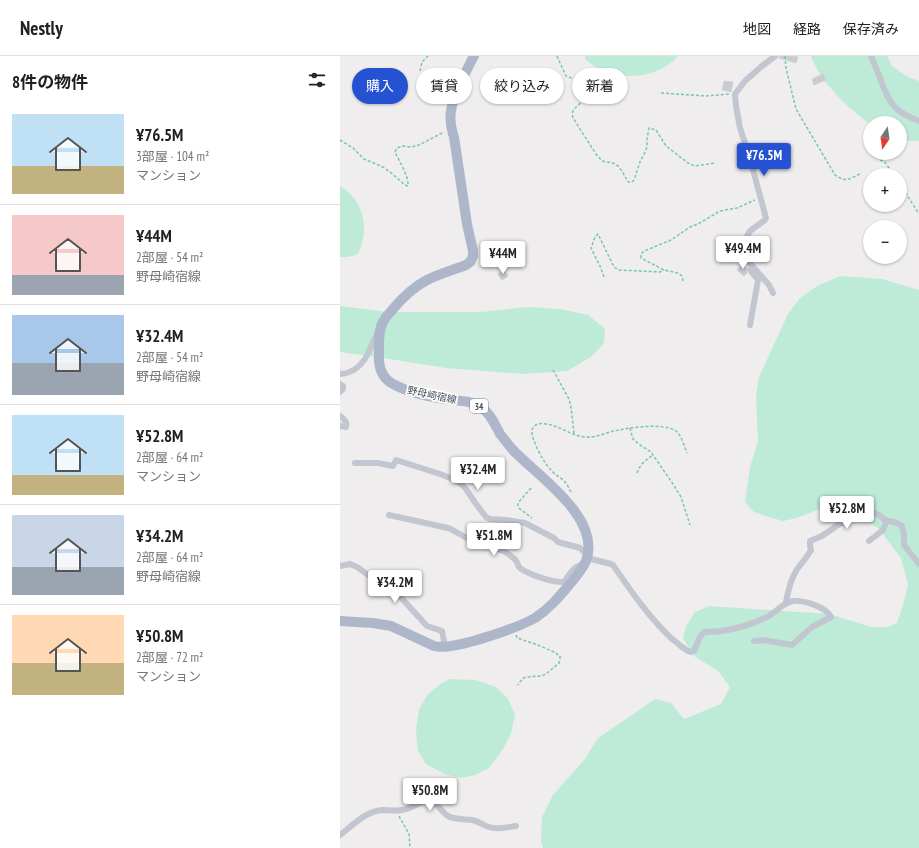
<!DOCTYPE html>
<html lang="ja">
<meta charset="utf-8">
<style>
:root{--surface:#fff;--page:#f2f2f2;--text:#202124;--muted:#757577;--line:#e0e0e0;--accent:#2452d2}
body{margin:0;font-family:"PT Sans Narrow","Noto Sans JP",sans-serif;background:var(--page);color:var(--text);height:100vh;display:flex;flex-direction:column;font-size:15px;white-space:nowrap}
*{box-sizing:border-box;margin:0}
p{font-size:13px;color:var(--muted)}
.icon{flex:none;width:22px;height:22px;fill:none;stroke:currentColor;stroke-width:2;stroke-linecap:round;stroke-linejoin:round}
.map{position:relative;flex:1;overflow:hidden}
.details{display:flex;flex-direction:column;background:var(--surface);width:340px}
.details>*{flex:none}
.guide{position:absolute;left:12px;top:12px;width:380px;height:36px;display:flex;gap:8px}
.needle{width:26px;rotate:193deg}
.tools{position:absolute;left:523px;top:60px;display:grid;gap:8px}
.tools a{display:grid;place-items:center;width:44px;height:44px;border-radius:50%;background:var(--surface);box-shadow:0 1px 3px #0004;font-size:20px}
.price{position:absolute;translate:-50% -34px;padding:0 9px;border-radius:4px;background:#fff;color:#222;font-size:13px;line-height:26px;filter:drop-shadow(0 1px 2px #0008)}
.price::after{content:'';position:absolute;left:50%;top:24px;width:12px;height:9px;margin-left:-6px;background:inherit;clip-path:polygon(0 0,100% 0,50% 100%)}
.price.active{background:var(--accent);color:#fff}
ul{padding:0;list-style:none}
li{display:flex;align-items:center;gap:12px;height:100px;padding:0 12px}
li+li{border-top:1px solid var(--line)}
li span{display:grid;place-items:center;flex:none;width:112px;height:80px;border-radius:0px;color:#555}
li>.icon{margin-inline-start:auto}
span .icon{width:48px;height:48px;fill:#fffc;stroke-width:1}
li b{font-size:17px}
h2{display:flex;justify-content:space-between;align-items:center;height:48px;padding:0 12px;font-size:17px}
.pill{padding:0 14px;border-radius:18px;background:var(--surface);box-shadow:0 1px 3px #0004;font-size:14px;line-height:36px}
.pill.active{background:var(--accent);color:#fff}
header{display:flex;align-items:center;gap:24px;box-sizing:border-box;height:56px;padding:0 20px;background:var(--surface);border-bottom:1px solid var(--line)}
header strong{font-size:19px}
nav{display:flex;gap:22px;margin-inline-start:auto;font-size:14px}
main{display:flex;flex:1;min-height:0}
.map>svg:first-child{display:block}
</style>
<header>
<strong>Nestly</strong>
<nav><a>地図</a><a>経路</a><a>保存済み</a></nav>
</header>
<main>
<section class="details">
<h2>8件の物件<svg class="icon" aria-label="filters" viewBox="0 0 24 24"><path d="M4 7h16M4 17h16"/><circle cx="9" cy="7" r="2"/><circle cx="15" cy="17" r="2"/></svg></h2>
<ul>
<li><span style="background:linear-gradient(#bfe0f5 65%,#c2b280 0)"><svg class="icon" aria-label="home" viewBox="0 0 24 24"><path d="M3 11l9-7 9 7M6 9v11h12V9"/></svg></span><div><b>¥76.5M</b><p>3部屋 · 104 m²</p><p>マンション</p></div></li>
<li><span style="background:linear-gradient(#f6c9c9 75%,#9aa5b1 0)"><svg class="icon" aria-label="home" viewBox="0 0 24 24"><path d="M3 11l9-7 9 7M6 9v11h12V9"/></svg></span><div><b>¥44M</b><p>2部屋 · 54 m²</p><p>野母崎宿線</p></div></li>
<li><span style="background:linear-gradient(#a9c7e8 60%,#9aa5b1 0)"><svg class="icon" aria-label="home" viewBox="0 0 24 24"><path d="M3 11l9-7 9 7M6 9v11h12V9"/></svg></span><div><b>¥32.4M</b><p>2部屋 · 54 m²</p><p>野母崎宿線</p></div></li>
<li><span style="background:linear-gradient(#bfe0f5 75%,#c2b280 0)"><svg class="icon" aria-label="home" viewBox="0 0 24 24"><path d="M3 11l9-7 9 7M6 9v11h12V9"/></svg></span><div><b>¥52.8M</b><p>2部屋 · 64 m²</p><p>マンション</p></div></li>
<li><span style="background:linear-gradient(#c9d6e8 65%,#9aa5b1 0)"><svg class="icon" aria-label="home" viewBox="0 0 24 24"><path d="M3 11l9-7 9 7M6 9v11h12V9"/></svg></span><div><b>¥34.2M</b><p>2部屋 · 64 m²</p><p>野母崎宿線</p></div></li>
<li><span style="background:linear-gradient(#ffd9b3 60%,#c2b280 0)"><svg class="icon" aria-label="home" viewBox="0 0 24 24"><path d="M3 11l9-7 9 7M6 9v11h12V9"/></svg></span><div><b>¥50.8M</b><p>2部屋 · 72 m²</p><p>マンション</p></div></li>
</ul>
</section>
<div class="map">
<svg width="579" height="792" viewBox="0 0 579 792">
<rect width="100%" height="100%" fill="#efeded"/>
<!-- green -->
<path fill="#bdebd7" d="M245 0H338C315 26 270 26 245 3Z
M471 0H547L552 10 566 20 579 25V85H567L560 83V67H530V68C508 52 480 26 471 0Z
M0 130C24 144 30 174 18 198L8 201H0Z
M500 220 542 223 579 234V792H203L201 785 202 761 213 739 245 703 257 683 315 643 331 647 344 663 381 648 390 631 378 615 354 600 343 582 346 570 355 556 369 550 489 558 532 571H547L557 567 562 552 568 529 561 502 539 473 517 458 498 452 477 454 457 462 443 465 429 461 414 456 405 446 410 411 418 385 416 340 419 321 448 258 460 242 477 230Z
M0 250 48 256H140L188 251 220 253 248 259 265 273 264 287 251 301 227 315 184 318 106 312 37 301 0 296Z
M110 623 135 624 156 631 168 643 175 659 171 677 163 693 149 712 135 719 121 722 104 718 86 708 78 695 76 674 79 653 88 638 102 627Z"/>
<!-- building -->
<path fill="#cacbd1" stroke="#d1d2d8" d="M439 0H454L458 1 456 7 439 2Z
M483 18 486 24 474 29 472 23Z
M384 25 393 26 391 36 382 34Z
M402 209 406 212 407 217 404 220 397 214Z
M164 214 168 220 162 224 158 218Z"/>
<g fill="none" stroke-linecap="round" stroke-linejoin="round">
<!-- path -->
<path stroke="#77c7ad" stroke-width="1.5" stroke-dasharray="3 2" stroke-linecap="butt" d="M217 0 226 20C230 22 235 22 238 25 241 27 243 32 244 35 247 51 229 48 233 62L256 98 262 105 273 107 278 110 282 115 288 126H292L294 124 300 106 305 96 307 91V83L309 72 316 74 326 90 348 107 355 110 375 107
M445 0 446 12 456 53 495 119C507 127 508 123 520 118
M80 15 82 6 88 0
M321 37 366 40 389 38
M0 84 13 92 24 103 43 111 50 116 65 129 68 130C69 120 59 105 55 96L57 92 63 90 71 91 79 89 104 76
M540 104 544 105 554 119
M560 128 579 158
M264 221 260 210 251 192 255 181 258 178 274 211 279 214 320 216 324 214
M343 225 342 220 338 217 324 214 301 202V198L304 195 331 184 350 171 358 168 380 155 397 152 415 144
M213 314 229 343 231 351 234 377
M290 372 293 383 300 389 311 396 333 428 341 441 350 469
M297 417C300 408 306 404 313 399
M191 432 178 447V450L180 453 192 462
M231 436C229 432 227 428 224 425 220 421 214 418 210 413 204 407 191 383 192 375 192 372 194 370 197 368 215 365 229 380 246 381 255 382 262 378 270 376 285 372 323 366 336 375 342 380 344 390 347 397
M176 579 177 582 198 589 214 596 220 600V603L219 607 206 618 201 620 186 621 182 623 178 629
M59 760 69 778 70 792"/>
<!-- minor -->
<path stroke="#c1c6d1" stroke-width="6" d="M531 0C533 6 536 11 538 17 543 29 546 42 555 51 561 58 571 62 579 65
M433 237 429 229 406 203 405 188 407 180 410 175 425 164 426 162 409 99 400 72 396 50 395 38 405 25 422 10 435 0
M410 269 418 224 410 214
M0 318C15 317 24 308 30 293 32 287 34 281 39 277
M0 328 3 330V333L0 336
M0 360C4 363 8 367 6 371L0 370
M15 407H38L53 410 56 404 100 418 113 423 121 428 126 433 136 448 146 461 150 463 167 464 185 467 214 482 218 486 240 492 247 499
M49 459 108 472C118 476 126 483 136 486 146 489 156 491 165 496 170 499 174 502 177 506 179 510 177 509 180 512 187 518 214 527 224 526 231 516 233 511 245 507
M529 485 543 474 547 464
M247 502 271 508 273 509C291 535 308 560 331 582 338 587 343 594 351 596L354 595 360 581 364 576C370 575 376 576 382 575 396 573 414 567 427 561 435 557 444 546 453 545 464 544 486 551 491 561L472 571 452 589 423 584 414 585
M0 510 10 508 17 511 45 531 55 535 87 570 102 575 105 590
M446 546C448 535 450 525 456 515 460 508 467 502 471 494L470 490V485L482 480 498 469 525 455H531L539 459 545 464 557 467 562 470 564 479V489L579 508
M0 779C12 770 26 755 42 754 50 754 58 756 66 753 76 751 81 743 92 746 98 748 102 756 108 760 116 764 123 763 132 764 138 765 143 769 149 771 157 774 168 771 176 770"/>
<!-- primary -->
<path stroke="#aeb7ca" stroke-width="10" d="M0 565 33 567 51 570 94 590C113 595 177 572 195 562 209 553 219 541 229 529 236 521 242 514 246 505 262 461 197 420 172 393 168 388 164 383 160 378 155 369 151 358 142 352 133 345 122 345 111 344 93 341 72 338 55 329 42 323 38 311 39 297 39 287 38 275 43 266 45 261 50 257 53 253 62 242 74 231 87 224 99 218 113 214 126 209L131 205 133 200V195L127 168 114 81C111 72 109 60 112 50 116 34 126 15 134 0"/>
</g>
<g text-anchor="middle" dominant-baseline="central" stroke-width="3.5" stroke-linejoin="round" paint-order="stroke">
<!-- shield labels -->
<rect fill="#fff" stroke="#7e828b" stroke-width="1" x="130" y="343" width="18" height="14" rx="3"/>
<g font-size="9" font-weight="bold" fill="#464d59">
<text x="139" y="350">34</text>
</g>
<!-- street labels -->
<g font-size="10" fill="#464d59" stroke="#fff">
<text transform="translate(92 339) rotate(12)">野母崎宿線</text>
</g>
</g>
</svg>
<div class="tools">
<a><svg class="needle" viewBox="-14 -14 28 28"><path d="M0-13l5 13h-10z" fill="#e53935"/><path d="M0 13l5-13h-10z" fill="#757577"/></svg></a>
<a>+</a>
<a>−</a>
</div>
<b class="price active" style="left:424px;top:121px">¥76.5M</b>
<b class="price" style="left:403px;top:214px">¥49.4M</b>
<b class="price" style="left:163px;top:219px">¥44M</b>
<b class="price" style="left:138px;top:435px">¥32.4M</b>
<b class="price" style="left:507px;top:474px">¥52.8M</b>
<b class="price" style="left:154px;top:501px">¥51.8M</b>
<b class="price" style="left:55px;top:548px">¥34.2M</b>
<b class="price" style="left:90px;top:756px">¥50.8M</b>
<div class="guide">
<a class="pill active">購入</a>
<a class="pill">賃貸</a>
<a class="pill">絞り込み</a>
<a class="pill">新着</a>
</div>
</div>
</main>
